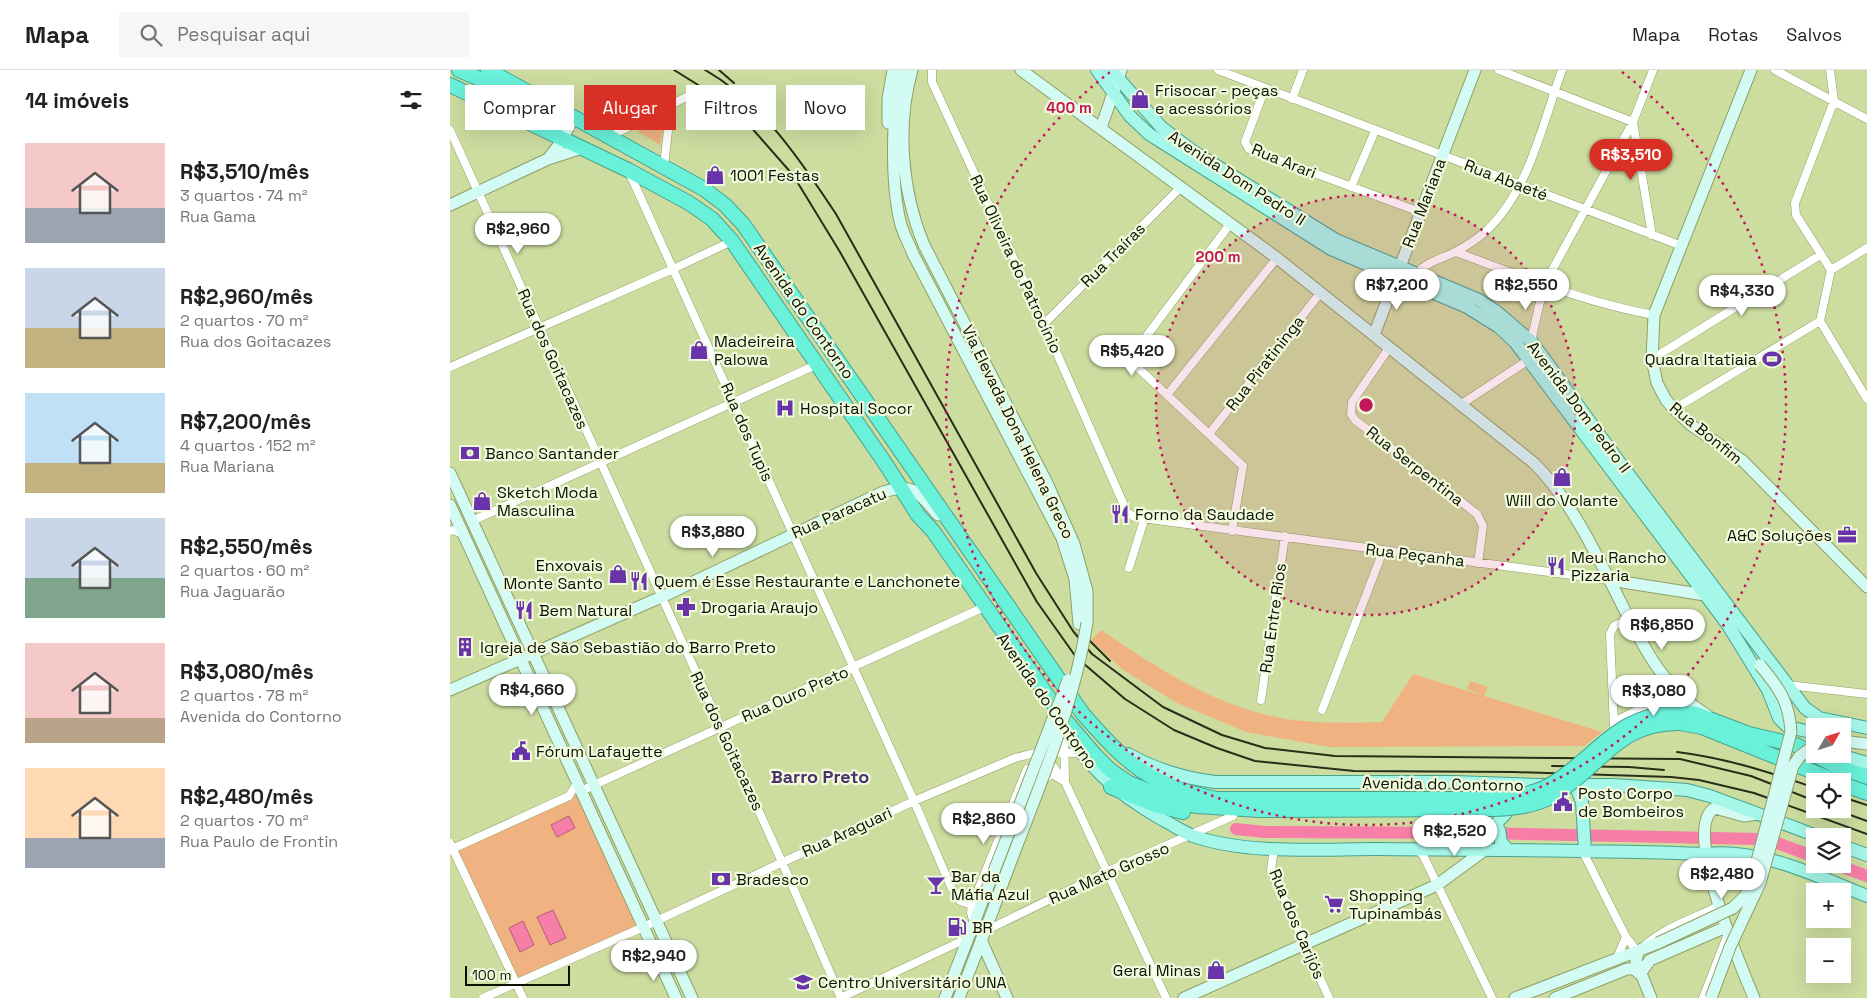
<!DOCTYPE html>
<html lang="pt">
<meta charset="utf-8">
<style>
:root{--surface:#fff;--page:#f6f6f6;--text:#222;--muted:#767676;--line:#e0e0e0;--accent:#d93025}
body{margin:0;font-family:"Space Grotesk",sans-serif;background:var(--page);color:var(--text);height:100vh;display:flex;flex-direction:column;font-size:19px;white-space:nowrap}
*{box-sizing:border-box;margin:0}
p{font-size:16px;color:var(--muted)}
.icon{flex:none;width:28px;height:28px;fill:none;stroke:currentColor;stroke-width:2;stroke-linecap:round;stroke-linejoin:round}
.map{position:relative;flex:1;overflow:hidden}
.side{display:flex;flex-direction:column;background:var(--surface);width:450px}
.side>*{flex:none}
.guide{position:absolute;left:15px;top:15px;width:475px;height:45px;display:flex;gap:10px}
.needle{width:32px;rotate:51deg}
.tools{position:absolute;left:1356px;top:648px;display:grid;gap:10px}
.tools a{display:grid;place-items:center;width:45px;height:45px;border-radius:0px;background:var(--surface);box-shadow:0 5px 20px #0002;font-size:25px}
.scale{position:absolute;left:15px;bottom:12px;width:105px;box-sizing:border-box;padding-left:5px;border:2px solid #0b1000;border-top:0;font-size:14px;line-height:18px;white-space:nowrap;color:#0b1000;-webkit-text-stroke:4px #f1fadc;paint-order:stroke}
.price{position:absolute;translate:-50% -42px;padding:0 11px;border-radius:18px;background:#fff;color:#222;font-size:16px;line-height:32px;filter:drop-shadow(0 1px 2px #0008)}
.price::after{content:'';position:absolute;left:50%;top:30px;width:15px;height:11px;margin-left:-8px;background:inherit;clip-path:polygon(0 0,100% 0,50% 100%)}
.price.active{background:var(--accent);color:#fff}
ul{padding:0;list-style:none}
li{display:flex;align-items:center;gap:15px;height:125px;padding:0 25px}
li span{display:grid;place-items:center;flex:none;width:140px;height:100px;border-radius:0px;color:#555}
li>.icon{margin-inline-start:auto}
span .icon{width:60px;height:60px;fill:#fffc;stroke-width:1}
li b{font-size:21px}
h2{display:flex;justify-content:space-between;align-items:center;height:60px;padding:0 25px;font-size:21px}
.chip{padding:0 18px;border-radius:0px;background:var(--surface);box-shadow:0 5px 20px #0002;font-size:18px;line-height:45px}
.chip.active{background:var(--accent);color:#fff}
header{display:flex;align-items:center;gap:30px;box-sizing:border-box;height:70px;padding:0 25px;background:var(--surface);border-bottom:1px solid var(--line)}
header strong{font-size:24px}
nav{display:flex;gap:28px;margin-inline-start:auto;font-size:18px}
.search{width:350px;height:45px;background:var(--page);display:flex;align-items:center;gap:12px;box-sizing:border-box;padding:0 18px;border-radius:0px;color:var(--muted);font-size:19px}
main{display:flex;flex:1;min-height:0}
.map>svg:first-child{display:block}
</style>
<header>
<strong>Mapa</strong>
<div class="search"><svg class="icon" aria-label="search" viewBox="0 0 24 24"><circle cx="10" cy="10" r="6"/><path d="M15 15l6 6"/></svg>Pesquisar aqui</div>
<nav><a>Mapa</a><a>Rotas</a><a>Salvos</a></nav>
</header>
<main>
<section class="side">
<h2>14 imóveis<svg class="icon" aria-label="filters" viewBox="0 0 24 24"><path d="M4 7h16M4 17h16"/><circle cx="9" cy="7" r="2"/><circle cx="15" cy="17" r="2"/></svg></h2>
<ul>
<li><span style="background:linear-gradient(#f6c9c9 65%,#9aa5b1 0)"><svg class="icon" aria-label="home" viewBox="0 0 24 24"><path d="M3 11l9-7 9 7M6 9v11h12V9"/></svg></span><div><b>R$3,510/mês</b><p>3 quartos · 74 m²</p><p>Rua Gama</p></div></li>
<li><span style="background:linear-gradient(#c9d6e8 60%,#c2b280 0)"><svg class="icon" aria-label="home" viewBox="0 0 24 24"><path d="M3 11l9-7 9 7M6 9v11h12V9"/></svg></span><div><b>R$2,960/mês</b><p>2 quartos · 70 m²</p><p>Rua dos Goitacazes</p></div></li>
<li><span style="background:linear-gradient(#bfe0f5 70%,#c2b280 0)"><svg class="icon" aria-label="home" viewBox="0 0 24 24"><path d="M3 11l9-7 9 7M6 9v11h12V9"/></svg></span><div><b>R$7,200/mês</b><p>4 quartos · 152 m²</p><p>Rua Mariana</p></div></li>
<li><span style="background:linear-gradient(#c9d6e8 60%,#7fa58c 0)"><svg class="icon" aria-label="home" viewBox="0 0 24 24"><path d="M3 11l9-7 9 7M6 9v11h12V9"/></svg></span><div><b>R$2,550/mês</b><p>2 quartos · 60 m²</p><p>Rua Jaguarão</p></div></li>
<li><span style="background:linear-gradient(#f6c9c9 75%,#b9a48a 0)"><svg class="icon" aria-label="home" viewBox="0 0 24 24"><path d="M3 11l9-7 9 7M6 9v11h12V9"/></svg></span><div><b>R$3,080/mês</b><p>2 quartos · 78 m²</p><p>Avenida do Contorno</p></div></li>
<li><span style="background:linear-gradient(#ffd9b3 70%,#9aa5b1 0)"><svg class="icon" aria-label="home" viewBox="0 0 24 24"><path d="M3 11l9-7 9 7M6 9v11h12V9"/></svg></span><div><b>R$2,480/mês</b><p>2 quartos · 70 m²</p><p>Rua Paulo de Frontin</p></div></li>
</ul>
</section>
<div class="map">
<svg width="1417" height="928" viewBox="0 0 1417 928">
<rect width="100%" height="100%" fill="#cddda0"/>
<!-- green -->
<path fill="#f0b280" d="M216 44 210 75 187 61Z
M651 560C703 595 755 630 817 645 854 654 894 653 932 652L963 604 1034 626 1017 619 1020 611 1038 617 1034 626 1152 662 1134 676 879 677 796 662 727 633 673 600 641 570Z
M131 721 193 857 66 913 3 778Z"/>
<!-- water -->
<path fill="#f77ea6" stroke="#b05d74" d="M119 746 125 758 107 767 101 755Z
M103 840 116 868 100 875 87 847Z
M73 851 84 875 70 882 59 858Z"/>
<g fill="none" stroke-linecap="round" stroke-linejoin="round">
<!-- river -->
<path stroke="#f77ea6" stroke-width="12" d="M786 759 815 762 1027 763 1309 769 1327 773 1365 787
M1384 794 1417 806"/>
<!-- street casing -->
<g stroke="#909f64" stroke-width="9">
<path id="street" d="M482 0V12L594 254 677 442 684 447 1160 510
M768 0 1232 176
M1049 0 1183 52
M1325 0 1417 49
M1380 0 1384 31 1345 133 1346 145 1381 200
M815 18 795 72 799 79 970 142
M842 29 853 0
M1183 52 1202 165
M0 60 332 792 391 928
M159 67 240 25
M214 95 221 35
M179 102 464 731 501 817 510 831 522 835
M901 117 925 61
M780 154 684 283 682 289 686 296 793 396 782 461
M1006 182C1071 206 1136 233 1204 245
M967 203C978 191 992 189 1007 181 1016 176 1027 169 1035 162 1079 122 1092 55 1112 0
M1370 251 1417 329
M594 254 731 117
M939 278 902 332 901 344 905 350 1027 444 1033 456 1028 493
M1202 289 1370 185
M0 297 223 199 282 171
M717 325 827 188
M1010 335 1080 289 1083 262 1094 215 1183 52 1203 0
M1224 339 1370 251 1381 200 1417 178
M759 364 871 222
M22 451 368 294
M0 461 3 460 13 464
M679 498 694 450
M1338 615 1417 624
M811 630 835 466
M872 640 933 481
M1164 652 1191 638 1216 633 1227 621
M1164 657 1160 564 1164 556 1179 549
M614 661 615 712
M596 687 615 712 716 928
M594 709 602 704 614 711
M131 721 532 538
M0 773 73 928
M824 778 821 800 879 928
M0 780 119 726 127 713
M967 780 973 785 1042 928
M1133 782 1176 867 1188 882C1210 858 1242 850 1270 835
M524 853 521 843 522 835 577 699
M535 861 658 801 783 746
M1167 888 1176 867
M33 928 189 859 464 731 565 688 589 682 631 683
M390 928 518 868
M1253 928 1278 864"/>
</g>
<!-- secondary casing -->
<g stroke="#909f64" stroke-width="13">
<path id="secondary" d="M452 0C441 38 441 113 450 151 452 162 459 173 463 184L612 468 625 509 629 554
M462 0C446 56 452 122 474 175L597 413 624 474 637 521V553
M571 0 827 188 1084 393C1116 425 1139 470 1160 511 1186 561 1207 615 1257 645
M1301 0 1204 245 1202 289 1207 313 1216 330 1224 339 1241 355 1293 391 1417 517
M438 53V29L443 0
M651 58 671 0
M98 89 111 72 123 48
M0 135 98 89 132 78
M924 265 1025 0
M0 403 242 928
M0 435 226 928
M1160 510 1255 525
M0 620 218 524 433 422C464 412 469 423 488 445
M1392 671 1417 674
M531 870 557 928
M1188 882 1186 891 1201 928
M1190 904 1200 890 1276 857
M495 928 532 832
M509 928 543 840
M734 928 987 815 1036 779
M1065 928 1208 873
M1105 928 1177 899H1184L1190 904
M1304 928C1292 899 1230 756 1265 738L1294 746 1308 744"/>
</g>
<!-- primary casing -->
<g stroke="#48a28e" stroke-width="14">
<path id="primary" d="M647 0 680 46 699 64 881 179 1017 237 1049 257 1065 272 1278 555 1318 620 1329 648 1338 657 1365 663
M661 0 711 57 744 82 886 170 1029 230 1047 242 1082 272 1167 389 1355 638 1369 648 1417 658
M606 647C638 696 662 721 713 750 723 755 733 762 743 766 798 785 870 779 927 779 1037 780 1146 780 1256 784 1311 778 1367 806 1417 826
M678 684C706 700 733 708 765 712H1004L1089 715H1164L1237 720 1260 726 1367 766
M1386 684 1417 693
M1125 714 1132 732 1135 782
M1049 760 1051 772 1057 779
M1392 776 1417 785
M1023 779 1056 743 1055 730"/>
</g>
<!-- highway casing -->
<g stroke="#48a28e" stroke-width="16">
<path id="highway" d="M9 0 60 22
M38 0 254 119 275 135 293 154 633 644C677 694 700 716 767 729H1046
M0 15 178 100 239 133 262 149 282 171 437 396 468 445 483 461 611 645 645 685 660 700 679 713 721 730 746 736 810 740 1044 739
M1230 642 1246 644 1299 664 1346 675 1386 696 1417 707
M1230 653 1252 657 1386 711
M1392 714 1417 723
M661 717 708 736 733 742"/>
</g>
<!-- street -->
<use href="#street" stroke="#fff" stroke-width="8"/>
<!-- secondary -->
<use href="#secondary" stroke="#d2fbf4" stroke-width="11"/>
<!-- primary -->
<use href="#primary" stroke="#a5f7e9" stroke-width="12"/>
<!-- highway -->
<use href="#highway" stroke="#69f1da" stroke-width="14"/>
<!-- rail -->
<path stroke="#272e17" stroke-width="2" d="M224 0 261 23 293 48 343 105 390 182 587 532 626 587 675 629 724 660 767 678 805 691 904 701 1064 702 1221 707 1249 710 1304 723 1417 764
M255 0C312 32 351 91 386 144L586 503 623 561 642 584 713 637 772 665 815 678 885 686 1230 689 1301 706 1365 731
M269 0 284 13
M635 566 660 591
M1227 682C1276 688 1319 702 1365 718
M1102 696 1179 697 1214 700
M1392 727 1417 735
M1384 739 1417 751"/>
<!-- secondary-bridge casing -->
<g stroke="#909f64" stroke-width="13" stroke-linecap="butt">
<path id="secondary-bridge" d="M532 832 618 610
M543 840C576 745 621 653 637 553
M1208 873 1283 838 1295 826 1302 810 1341 662C1339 631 1329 618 1310 595
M1261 928 1280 877 1310 813 1343 696 1350 686 1365 675"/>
</g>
<!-- highway-bridge casing -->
<g stroke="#48a28e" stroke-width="16" stroke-linecap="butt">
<path id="highway-bridge" d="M1046 729C1066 726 1087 724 1105 712 1153 681 1164 646 1230 642
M1044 739C1065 738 1086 736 1104 725 1151 697 1167 652 1230 653"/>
</g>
<!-- secondary-bridge -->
<use href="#secondary-bridge" stroke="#d2fbf4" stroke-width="11"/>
<!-- highway-bridge -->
<use href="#highway-bridge" stroke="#69f1da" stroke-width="14"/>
</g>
<!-- distance rings -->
<circle cx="916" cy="335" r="210" fill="#c2185b" fill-opacity=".12"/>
<g fill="none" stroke="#c2185b" stroke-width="2.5" stroke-dasharray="2.5 5">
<circle cx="916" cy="335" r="210"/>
<path d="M1172 2A420 420 0 1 1 660 2"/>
</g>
<!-- icons -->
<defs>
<g id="shop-bare" transform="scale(1.5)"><path d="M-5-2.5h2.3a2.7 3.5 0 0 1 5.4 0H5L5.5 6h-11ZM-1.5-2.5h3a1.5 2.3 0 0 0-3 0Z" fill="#6933aa" stroke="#f1fadc" stroke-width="2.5" paint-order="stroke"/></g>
<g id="stadium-bare" transform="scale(1.5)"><path d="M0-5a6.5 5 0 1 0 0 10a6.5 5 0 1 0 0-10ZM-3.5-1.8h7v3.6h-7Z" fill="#6933aa" stroke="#f1fadc" stroke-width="2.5" paint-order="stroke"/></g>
<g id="hospital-bare" transform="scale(1.5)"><path d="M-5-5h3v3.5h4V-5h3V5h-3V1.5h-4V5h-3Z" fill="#6933aa" stroke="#f1fadc" stroke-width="2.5" paint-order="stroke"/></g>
<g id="bank-bare" transform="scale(1.5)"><path d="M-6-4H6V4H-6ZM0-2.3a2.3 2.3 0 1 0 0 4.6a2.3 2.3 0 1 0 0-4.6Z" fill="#6933aa" stroke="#f1fadc" stroke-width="2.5" paint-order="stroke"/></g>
<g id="restaurant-bare" transform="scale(1.5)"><path d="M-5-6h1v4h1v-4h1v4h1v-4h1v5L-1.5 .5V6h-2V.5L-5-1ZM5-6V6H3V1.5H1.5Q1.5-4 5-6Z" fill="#6933aa" stroke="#f1fadc" stroke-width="2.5" paint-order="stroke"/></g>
<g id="office-bare" transform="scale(1.5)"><path d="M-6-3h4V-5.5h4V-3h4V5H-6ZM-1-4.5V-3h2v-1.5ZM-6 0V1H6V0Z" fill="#6933aa" stroke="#f1fadc" stroke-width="2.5" paint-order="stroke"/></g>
<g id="pharmacy-bare" transform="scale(1.5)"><path d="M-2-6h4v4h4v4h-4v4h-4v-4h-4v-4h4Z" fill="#6933aa" stroke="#f1fadc" stroke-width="2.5" paint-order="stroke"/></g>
<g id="building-bare" transform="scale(1.5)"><path d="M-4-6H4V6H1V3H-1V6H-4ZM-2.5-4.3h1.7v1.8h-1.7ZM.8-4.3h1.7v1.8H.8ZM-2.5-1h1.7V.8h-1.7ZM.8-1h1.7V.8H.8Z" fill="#6933aa" stroke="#f1fadc" stroke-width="2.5" paint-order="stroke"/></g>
<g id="civic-bare" transform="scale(1.5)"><path d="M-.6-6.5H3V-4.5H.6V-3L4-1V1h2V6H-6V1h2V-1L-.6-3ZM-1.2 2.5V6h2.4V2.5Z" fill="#6933aa" stroke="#f1fadc" stroke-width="2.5" paint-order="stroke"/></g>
<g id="bar-bare" transform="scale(1.5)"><path d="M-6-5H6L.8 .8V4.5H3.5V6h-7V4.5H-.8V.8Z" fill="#6933aa" stroke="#f1fadc" stroke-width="2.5" paint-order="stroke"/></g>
<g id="supermarket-bare" transform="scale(1.5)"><path d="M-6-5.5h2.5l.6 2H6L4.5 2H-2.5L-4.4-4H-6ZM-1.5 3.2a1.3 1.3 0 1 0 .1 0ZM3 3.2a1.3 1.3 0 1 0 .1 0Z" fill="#6933aa" stroke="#f1fadc" stroke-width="2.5" paint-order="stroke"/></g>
<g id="fuel-bare" transform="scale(1.5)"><path d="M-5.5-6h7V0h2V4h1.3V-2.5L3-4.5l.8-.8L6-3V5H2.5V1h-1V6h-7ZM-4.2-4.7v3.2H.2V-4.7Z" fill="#6933aa" stroke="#f1fadc" stroke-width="2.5" paint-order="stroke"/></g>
<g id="university-bare" transform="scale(1.5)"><path d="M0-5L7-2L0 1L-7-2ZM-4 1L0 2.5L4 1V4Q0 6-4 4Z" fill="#6933aa" stroke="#f1fadc" stroke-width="2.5" paint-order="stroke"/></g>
</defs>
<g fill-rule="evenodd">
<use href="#shop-bare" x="690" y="29"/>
<use href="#shop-bare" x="265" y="105"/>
<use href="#shop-bare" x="249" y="280"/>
<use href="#stadium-bare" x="1322" y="289"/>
<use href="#hospital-bare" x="335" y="338"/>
<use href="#bank-bare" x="20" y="383"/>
<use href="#shop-bare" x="1112" y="407"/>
<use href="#shop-bare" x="32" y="431"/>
<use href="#restaurant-bare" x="670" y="444"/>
<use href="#office-bare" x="1397" y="465"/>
<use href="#restaurant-bare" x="1106" y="496"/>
<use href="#shop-bare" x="168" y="504"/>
<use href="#restaurant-bare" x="189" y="511"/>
<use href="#pharmacy-bare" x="236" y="537"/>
<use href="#restaurant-bare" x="74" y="540"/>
<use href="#building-bare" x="15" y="577"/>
<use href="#civic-bare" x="71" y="681"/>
<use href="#civic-bare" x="1113" y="732"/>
<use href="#bank-bare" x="271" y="809"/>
<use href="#bar-bare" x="486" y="815"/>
<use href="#supermarket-bare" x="884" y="834"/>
<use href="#fuel-bare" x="507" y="857"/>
<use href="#shop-bare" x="766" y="900"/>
<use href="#university-bare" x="353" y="912"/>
</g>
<g text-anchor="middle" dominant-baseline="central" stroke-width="4.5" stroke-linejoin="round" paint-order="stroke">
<!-- poi labels -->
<g font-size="16" fill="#0b1000" stroke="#f1fadc" text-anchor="start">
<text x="705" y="20">Frisocar - peças<tspan x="705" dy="18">e acessórios</tspan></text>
<text x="280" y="105">1001 Festas</text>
<text x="264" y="271">Madeireira<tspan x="264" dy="18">Palowa</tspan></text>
<text x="1307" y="289" text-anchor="end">Quadra Itatiaia</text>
<text x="350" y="338">Hospital Socor</text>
<text x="35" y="383">Banco Santander</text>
<text x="47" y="422">Sketch Moda<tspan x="47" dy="18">Masculina</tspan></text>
<text x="1112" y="430" text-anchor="middle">Will do Volante</text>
<text x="685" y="444">Forno da Saudade</text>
<text x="1382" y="465" text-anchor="end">A&amp;C Soluções</text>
<text x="1121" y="487">Meu Rancho<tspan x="1121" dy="18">Pizzaria</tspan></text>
<text x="153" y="495" text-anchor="end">Enxovais<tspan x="153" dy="18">Monte Santo</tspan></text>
<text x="204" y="511">Quem é Esse Restaurante e Lanchonete</text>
<text x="251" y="537">Drogaria Araujo</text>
<text x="89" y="540">Bem Natural</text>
<text x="30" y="577">Igreja de São Sebastião do Barro Preto</text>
<text x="86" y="681">Fórum Lafayette</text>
<text x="1128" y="723">Posto Corpo<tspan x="1128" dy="18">de Bombeiros</tspan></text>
<text x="501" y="806">Bar da<tspan x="501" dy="18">Máfia Azul</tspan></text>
<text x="286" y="809">Bradesco</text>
<text x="899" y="825">Shopping<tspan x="899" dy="18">Tupinambás</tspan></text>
<text x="522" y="857">BR</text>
<text x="751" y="900" text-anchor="end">Geral Minas</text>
<text x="368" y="912">Centro Universitário UNA</text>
</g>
<!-- street labels -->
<g font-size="16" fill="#0b1000" stroke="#f1fadc">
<text transform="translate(834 91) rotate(22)">Rua Arari</text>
<text transform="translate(787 108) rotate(33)">Avenida Dom Pedro II</text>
<text transform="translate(1056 110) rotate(21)">Rua Abaeté</text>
<text transform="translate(974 133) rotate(-69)">Rua Mariana</text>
<text transform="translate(663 185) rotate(-45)">Rua Traíras</text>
<text transform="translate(566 194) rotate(65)">Rua Oliveira do Patrocínio</text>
<text transform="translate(354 241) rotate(55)">Avenida do Contorno</text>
<text transform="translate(103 289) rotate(66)">Rua dos Goitacazes</text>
<text transform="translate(815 293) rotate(-52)">Rua Piratininga</text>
<text transform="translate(1129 337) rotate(53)">Avenida Dom Pedro II</text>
<text transform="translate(297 362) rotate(66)">Rua dos Tupis</text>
<text transform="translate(568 362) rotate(64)">Via Elevada Dona Helena Greco</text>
<text transform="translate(1256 363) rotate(39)">Rua Bonfim</text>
<text transform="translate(965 396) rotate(38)">Rua Serpentina</text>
<text transform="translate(389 443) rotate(-24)">Rua Paracatu</text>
<text transform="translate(965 485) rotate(7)">Rua Peçanha</text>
<text transform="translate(823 548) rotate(-82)">Rua Entre Rios</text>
<text transform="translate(345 624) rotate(-24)">Rua Ouro Preto</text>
<text transform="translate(597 631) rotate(55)">Avenida do Contorno</text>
<text transform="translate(277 671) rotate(65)">Rua dos Goitacazes</text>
<text transform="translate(993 714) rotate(1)">Avenida do Contorno</text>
<text transform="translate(397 762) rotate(-25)">Rua Araguari</text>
<text transform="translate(659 803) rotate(-24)">Rua Mato Grosso</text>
<text transform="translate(847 854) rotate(67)">Rua dos Carijós</text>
</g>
<!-- neighbourhood labels -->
<g font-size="18" font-weight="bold" fill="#49316c" stroke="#f1fadc">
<text x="370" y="706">Barro Preto</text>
</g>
</g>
<circle cx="916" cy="335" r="8" fill="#c2185b" stroke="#f1fadc" stroke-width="2.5"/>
<g font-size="15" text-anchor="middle" font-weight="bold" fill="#c2185b" stroke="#f1fadc" stroke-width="4.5" stroke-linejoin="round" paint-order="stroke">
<text x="619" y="43">400 m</text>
<text x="768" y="192">200 m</text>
</g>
</svg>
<div class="tools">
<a><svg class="needle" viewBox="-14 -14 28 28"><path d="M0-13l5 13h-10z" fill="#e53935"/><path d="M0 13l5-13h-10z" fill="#767676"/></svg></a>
<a><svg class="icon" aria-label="locate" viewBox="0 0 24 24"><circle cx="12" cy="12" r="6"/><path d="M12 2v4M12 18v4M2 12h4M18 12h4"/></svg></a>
<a><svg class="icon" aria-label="layers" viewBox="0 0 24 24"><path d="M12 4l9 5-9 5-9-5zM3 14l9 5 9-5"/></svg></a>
<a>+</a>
<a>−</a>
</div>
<div class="scale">100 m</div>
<b class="price active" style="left:1181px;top:111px">R$3,510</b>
<b class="price" style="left:68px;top:185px">R$2,960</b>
<b class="price" style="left:947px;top:241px">R$7,200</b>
<b class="price" style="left:1076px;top:241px">R$2,550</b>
<b class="price" style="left:1292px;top:247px">R$4,330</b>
<b class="price" style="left:682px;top:307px">R$5,420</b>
<b class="price" style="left:263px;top:488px">R$3,880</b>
<b class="price" style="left:1212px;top:581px">R$6,850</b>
<b class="price" style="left:82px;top:646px">R$4,660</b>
<b class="price" style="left:1204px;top:647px">R$3,080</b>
<b class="price" style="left:534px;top:775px">R$2,860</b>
<b class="price" style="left:1005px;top:787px">R$2,520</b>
<b class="price" style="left:1272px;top:830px">R$2,480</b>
<b class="price" style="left:204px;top:912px">R$2,940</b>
<div class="guide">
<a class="chip">Comprar</a>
<a class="chip active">Alugar</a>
<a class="chip">Filtros</a>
<a class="chip">Novo</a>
</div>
</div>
</main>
